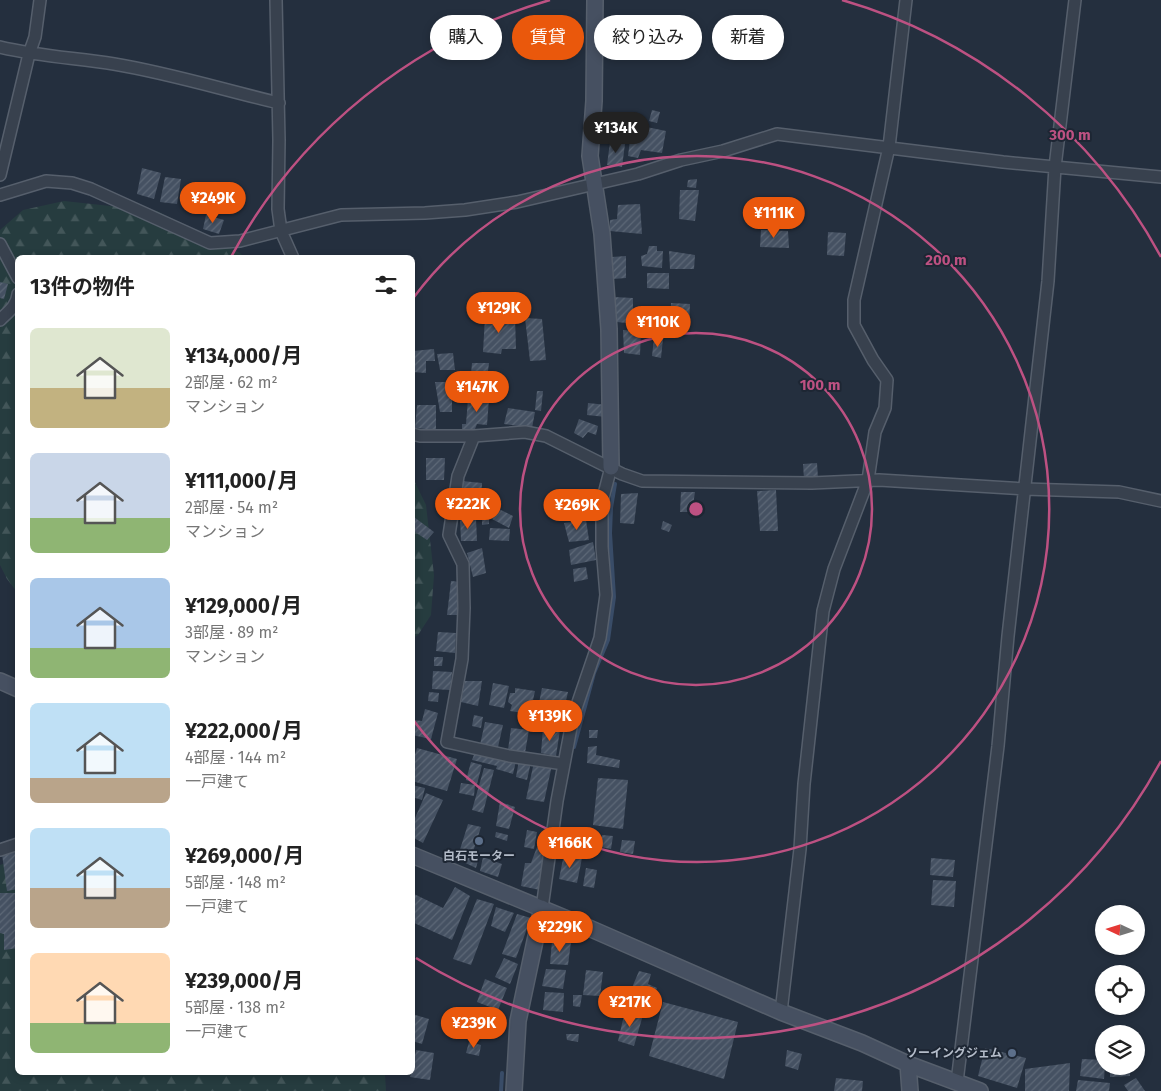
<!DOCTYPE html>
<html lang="ja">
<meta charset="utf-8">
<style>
:root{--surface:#fff;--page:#f6f6f6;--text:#222;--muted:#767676;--accent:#ea580c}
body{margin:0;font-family:"Fira Sans","Noto Sans JP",sans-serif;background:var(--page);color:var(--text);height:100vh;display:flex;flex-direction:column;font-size:19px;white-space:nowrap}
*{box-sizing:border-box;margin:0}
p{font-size:16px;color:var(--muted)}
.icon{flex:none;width:28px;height:28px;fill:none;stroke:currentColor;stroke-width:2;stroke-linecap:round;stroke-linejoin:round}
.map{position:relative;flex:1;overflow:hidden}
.side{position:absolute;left:15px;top:255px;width:400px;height:820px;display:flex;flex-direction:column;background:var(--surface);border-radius:8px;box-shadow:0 2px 8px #0003}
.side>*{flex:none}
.hud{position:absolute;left:430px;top:15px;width:475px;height:45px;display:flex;gap:10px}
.needle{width:32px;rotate:274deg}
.fabs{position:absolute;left:1095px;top:905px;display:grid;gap:10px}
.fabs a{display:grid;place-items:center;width:50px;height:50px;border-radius:50%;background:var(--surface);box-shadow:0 2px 8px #0003;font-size:25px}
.price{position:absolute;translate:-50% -42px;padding:0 11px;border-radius:18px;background:var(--accent);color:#fff;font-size:16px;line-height:32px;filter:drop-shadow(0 1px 2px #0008)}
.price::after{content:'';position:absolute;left:50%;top:30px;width:15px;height:11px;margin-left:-8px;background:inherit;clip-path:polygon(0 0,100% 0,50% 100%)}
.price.selected{background:#222;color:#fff}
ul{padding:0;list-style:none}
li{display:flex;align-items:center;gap:15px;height:125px;padding:0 15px}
li span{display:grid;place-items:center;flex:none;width:140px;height:100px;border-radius:8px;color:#555}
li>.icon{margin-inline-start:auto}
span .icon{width:60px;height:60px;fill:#fffc;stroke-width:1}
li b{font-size:21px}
h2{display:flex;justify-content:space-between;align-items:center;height:60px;padding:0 15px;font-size:21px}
.chip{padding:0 18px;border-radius:22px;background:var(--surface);box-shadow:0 2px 8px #0003;font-size:18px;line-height:45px}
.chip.selected{background:var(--accent);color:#fff}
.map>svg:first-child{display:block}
</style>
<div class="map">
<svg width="1161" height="1091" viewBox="0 0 1161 1091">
<defs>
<pattern id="forest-firs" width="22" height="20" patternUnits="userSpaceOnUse" patternTransform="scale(1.25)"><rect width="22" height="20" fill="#263c3f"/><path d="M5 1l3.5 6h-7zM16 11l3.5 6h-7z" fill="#435659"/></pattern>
<pattern id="building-hatch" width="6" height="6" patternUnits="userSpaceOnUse" patternTransform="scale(1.25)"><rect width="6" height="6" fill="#455162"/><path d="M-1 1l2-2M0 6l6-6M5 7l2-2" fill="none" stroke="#5d6877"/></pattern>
</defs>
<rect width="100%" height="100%" fill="#242f3e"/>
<!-- forest -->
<path fill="url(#forest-firs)" d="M64 201 157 211 240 253 244 257 18 258 17 592 7 579 0 565V230L23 210Z
M412 476 426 505 434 575 431 615 418 635 413 638Z
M17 859 18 1072 385 1073 386 1091H0V865Z"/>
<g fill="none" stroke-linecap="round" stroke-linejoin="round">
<!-- stream -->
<path stroke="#394c67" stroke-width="4" d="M574 747 594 673 608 640 614 597 610 533 611 508 615 484
M501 1091 502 1073"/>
</g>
<!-- building -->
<path fill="url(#building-hatch)" d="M652 110 660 112 657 123 649 121Z
M610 119 625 121 623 139 609 137Z
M632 124 666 131 662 153 641 150 638 158 628 156Z
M610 142 625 144 622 167 607 165Z
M142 168 161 173 154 199 137 194Z
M165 177 181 179 177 204 160 202Z
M697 179 696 188 687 187 688 180Z
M680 190H699L695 221 679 219Z
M640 204 642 234 610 231V220L617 219 618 205Z
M206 215 224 220 219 234 203 229Z
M761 230 788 231 789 248 760 247Z
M828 232 846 233 844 256 827 255Z
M649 246H657V251H663L662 268 642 266 641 256 647 254Z
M669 251 695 255 694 269H670Z
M626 256V278L613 279 612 257Z
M647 273H669V289L647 288Z
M0 282 8 284 4 299 0 298Z
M614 297 633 298V310L651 312 652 317 663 319 664 327 617 322Z
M671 303 690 304 689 323 671 321Z
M485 317H515L516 349H502L501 354 483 352Z
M525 318 542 319 546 360 530 361Z
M623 330 641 331 640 355 624 353Z
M654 338 663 339 661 358 652 356Z
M434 349 435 361H426V373L412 372 413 351Z
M453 353 455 370H440L437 354Z
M472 363H489L486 387 470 386Z
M435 382H454L456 400H452V412H440Z
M537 391H543L541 411 535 410Z
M468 399H489L487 425 477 424 475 429H462V424H466Z
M588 403 607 405 606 417 587 415Z
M417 405H436V430L415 428Z
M508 408 535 412 532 428 504 424Z
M579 419 598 426 596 435 588 432 583 438 574 433Z
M426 458H445L444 480H426Z
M817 463 818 478 804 479 803 464Z
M462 481 482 483 481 506 461 505Z
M776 490 778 531H760L757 491Z
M681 492H695L692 512H680Z
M638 493 634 524 620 523 621 494Z
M497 508 513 516 509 528 492 519Z
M482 515H489V524L482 525Z
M414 517 434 532 427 540 412 530V520Z
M460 518H476L477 541H461Z
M586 520 589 540 569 542 564 523Z
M663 521 672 525 669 532 661 529Z
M490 528 510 529 509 541 489 540Z
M593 542 596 560 571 565 569 550Z
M482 548 486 573 473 577 467 553Z
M586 567 588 579 574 582 573 569Z
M451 581 461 582 459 615H447Z
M438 632 456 633 455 653 436 651Z
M434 657H443L442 666H434Z
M433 671 452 672 450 690 432 689Z
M465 681H482L478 706 461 702Z
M493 683 509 686 504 708 489 705Z
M515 688 535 691 530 714 510 711 512 705 508 702 510 693H515Z
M542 688 568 692 562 718 547 717 549 706 539 703Z
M429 692 439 693 438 702 428 701Z
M425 709 438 713 431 739 412 735 413 720 422 721Z
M474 715 483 717 481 728 472 726Z
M485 722 503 725 498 747 480 745Z
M511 728 529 730 525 753 508 750Z
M543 728 560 730 556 756 541 753Z
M589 730H598L597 738H589Z
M597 746 596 755 620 760 619 768 587 763 588 747Z
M417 748 457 759 447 791 412 781V764Z
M475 752 516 761 513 774 496 769 497 766 472 760Z
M519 760 531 762 527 780 516 777Z
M471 762 482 765 477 784 466 780Z
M534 762 552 765 544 802 526 799Z
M484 768 494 770 483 813 472 810Z
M598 778 628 780 623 829 593 825Z
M461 783 475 785 474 796 459 793Z
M412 785 425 788 422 800 412 797Z
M426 793 443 800 423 843 412 837V825Z
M500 802 515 807 509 829 496 826Z
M468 824 481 827 473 852 479 857 476 868 457 859Z
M567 828 586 829 583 854 564 849Z
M527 830 537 832 534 849 524 847Z
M496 832 508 835 507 841 495 837Z
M602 835 613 836 611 849 600 847Z
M622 840 635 841 633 854 620 852Z
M537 847 548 850 540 890 521 886 525 863H531Z
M18 849V889L7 891 2 854Z
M564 854 582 858 577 883 559 879Z
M483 857 502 864 498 877 480 871Z
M931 858 955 860 953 877 930 875Z
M586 868 597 870 594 888 583 886Z
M933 880 956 881 954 907 931 905Z
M455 887 470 896 452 940 412 922V893L443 908Z
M0 893H18V948L4 950V934L0 933Z
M477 899 494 904 471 965 453 959Z
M496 907 514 913 505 932 491 926Z
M517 914 531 918 516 958 502 954Z
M552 941 571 942 568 965 550 964Z
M504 958 518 964 510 984 495 977Z
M546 969 566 970 563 989 542 986Z
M586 970 603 972 600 996 583 995Z
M639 971 651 974 648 984 657 988 650 1011 626 1002Z
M485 979 507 988 498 1010 477 1002Z
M545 992 564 993 563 1012 543 1010Z
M573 995H582L580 1007 573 1006Z
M663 1002 738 1022 724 1079 649 1056Z
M625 1011 643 1015 634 1046 618 1041Z
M412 1014 429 1019 422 1044 412 1041Z
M566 1034H579L578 1042 567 1040Z
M469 1042 481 1045 479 1056 466 1053Z
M985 1048 1026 1058 1017 1088 978 1076Z
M416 1050 434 1053 430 1080 410 1077 412 1072Z
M787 1050 802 1054 798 1070 785 1066Z
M1082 1059 1104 1060V1066H1105L1104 1079 1080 1076Z
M1070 1063 1069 1091H1025V1069Z
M1110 1066H1130V1076L1110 1077Z
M836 1078 863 1081 862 1091H834Z
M1136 1078 1145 1091H1128L1124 1085Z
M1078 1080 1110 1083 1109 1091H1076Z"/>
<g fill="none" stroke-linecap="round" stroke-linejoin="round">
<!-- street casing -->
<g stroke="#565f6c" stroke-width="14">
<path id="street" d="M276 0 279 140 278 209 281 231 293 258
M0 47C38 56 76 58 114 64 169 73 224 90 279 103
M0 175 29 54 35 37 40 0
M0 195 46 181 72 183 91 189 210 243 240 241 341 215 425 213 465 210 517 202 638 174 681 160 723 151 777 134 1003 162 1161 177
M0 244 18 278
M0 320C8 312 17 306 18 294
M412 434 420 436H474L525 432 546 436 622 474 642 481 812 483 879 480 1025 489 1119 492 1161 501
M474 436 458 476 449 535 463 564 464 608 462 659 447 742 509 756 564 764
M0 850 18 844
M542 908 557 801 573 717 600 638 606 595 602 547V502L611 467
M781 1012 800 849 804 784 823 611 834 569 868 480 875 432 885 408 887 380 873 360 854 325V300L889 147 906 0
M957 1082 998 746 1008 636 1048 281 1055 167 1075 0"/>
</g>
<!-- secondary casing -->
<g stroke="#565f6c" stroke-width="18">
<path id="secondary" d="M595 0 594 101 590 156 602 234 609 329 611 467
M0 681 18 689
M412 855 589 928 781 1012 862 1043 908 1064 980 1091
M908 1064 910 1091
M514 1091 518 1021 542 908"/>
</g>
<!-- street -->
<use href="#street" stroke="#38414e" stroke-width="11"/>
<!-- secondary -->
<use href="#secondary" stroke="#465061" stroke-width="15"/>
</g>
<!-- distance rings -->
<g fill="none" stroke="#bd5182" stroke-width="2.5">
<circle cx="696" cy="509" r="176"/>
<path d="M414 297A353 353 0 1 1 414 721"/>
<path d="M1161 761A529 529 0 0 1 416 958M231 257A529 529 0 0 1 550 0M842 0A529 529 0 0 1 1161 257"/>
</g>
<!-- markers -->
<g fill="#5c6f8a" stroke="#1d2633" stroke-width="2">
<circle cx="479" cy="841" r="5"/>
<circle cx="1012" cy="1053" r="5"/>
</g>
<g text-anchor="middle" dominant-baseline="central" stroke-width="4" stroke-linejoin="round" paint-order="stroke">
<!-- poi labels -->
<g font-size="12" font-weight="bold" fill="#b4bcc9" stroke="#1d2633">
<text x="479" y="856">白石モーター</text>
<text x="1002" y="1053" text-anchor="end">ソーイングジェム</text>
</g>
</g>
<circle cx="696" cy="509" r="8" fill="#bd5182" stroke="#1d2633" stroke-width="2.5"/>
<g font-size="15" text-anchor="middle" font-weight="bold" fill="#bd5182" stroke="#1d2633" stroke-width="4" stroke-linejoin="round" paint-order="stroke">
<text x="1070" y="140">300 m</text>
<text x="946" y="265">200 m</text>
<text x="820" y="390">100 m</text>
</g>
</svg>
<div class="fabs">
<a><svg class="needle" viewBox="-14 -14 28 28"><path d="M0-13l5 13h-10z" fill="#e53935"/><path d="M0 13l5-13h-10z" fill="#767676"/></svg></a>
<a><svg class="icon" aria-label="locate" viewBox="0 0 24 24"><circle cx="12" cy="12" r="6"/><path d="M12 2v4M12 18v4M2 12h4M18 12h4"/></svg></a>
<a><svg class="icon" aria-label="layers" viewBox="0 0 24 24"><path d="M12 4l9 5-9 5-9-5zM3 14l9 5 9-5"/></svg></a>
</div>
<b class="price selected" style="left:616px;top:154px">¥134K</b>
<b class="price" style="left:213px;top:224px">¥249K</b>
<b class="price" style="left:774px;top:239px">¥111K</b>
<b class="price" style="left:499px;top:334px">¥129K</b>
<b class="price" style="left:658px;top:348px">¥110K</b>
<b class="price" style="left:477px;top:413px">¥147K</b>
<b class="price" style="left:468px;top:530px">¥222K</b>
<b class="price" style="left:577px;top:531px">¥269K</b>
<b class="price" style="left:550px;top:742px">¥139K</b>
<b class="price" style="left:570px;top:869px">¥166K</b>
<b class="price" style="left:560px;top:953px">¥229K</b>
<b class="price" style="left:630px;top:1028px">¥217K</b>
<b class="price" style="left:474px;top:1049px">¥239K</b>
<div class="hud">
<a class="chip">購入</a>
<a class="chip selected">賃貸</a>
<a class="chip">絞り込み</a>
<a class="chip">新着</a>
</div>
<section class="side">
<h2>13件の物件<svg class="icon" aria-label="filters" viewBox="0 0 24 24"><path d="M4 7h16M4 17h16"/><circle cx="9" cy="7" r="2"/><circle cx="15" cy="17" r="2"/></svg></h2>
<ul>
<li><span style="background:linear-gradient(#dfe7d0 60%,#c2b280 0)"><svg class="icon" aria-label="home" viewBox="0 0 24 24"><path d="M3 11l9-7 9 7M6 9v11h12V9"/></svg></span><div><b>¥134,000/月</b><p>2部屋 · 62 m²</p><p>マンション</p></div></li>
<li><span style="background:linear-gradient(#c9d6e8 65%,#8fb573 0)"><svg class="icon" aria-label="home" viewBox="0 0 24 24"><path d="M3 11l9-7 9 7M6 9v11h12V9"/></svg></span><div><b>¥111,000/月</b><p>2部屋 · 54 m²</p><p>マンション</p></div></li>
<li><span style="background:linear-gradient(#a9c7e8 70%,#8fb573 0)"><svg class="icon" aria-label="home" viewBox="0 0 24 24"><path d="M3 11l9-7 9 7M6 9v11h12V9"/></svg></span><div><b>¥129,000/月</b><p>3部屋 · 89 m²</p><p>マンション</p></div></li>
<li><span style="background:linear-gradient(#bfe0f5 75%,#b9a48a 0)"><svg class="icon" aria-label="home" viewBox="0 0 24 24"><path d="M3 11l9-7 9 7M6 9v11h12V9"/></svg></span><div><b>¥222,000/月</b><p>4部屋 · 144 m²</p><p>一戸建て</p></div></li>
<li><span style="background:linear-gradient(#bfe0f5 60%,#b9a48a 0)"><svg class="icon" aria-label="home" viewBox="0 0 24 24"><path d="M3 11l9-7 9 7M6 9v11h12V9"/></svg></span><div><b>¥269,000/月</b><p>5部屋 · 148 m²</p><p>一戸建て</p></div></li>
<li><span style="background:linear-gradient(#ffd9b3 70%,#8fb573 0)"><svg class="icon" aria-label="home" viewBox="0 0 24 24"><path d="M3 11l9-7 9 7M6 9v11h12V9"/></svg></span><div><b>¥239,000/月</b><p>5部屋 · 138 m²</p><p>一戸建て</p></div></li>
</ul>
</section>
</div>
